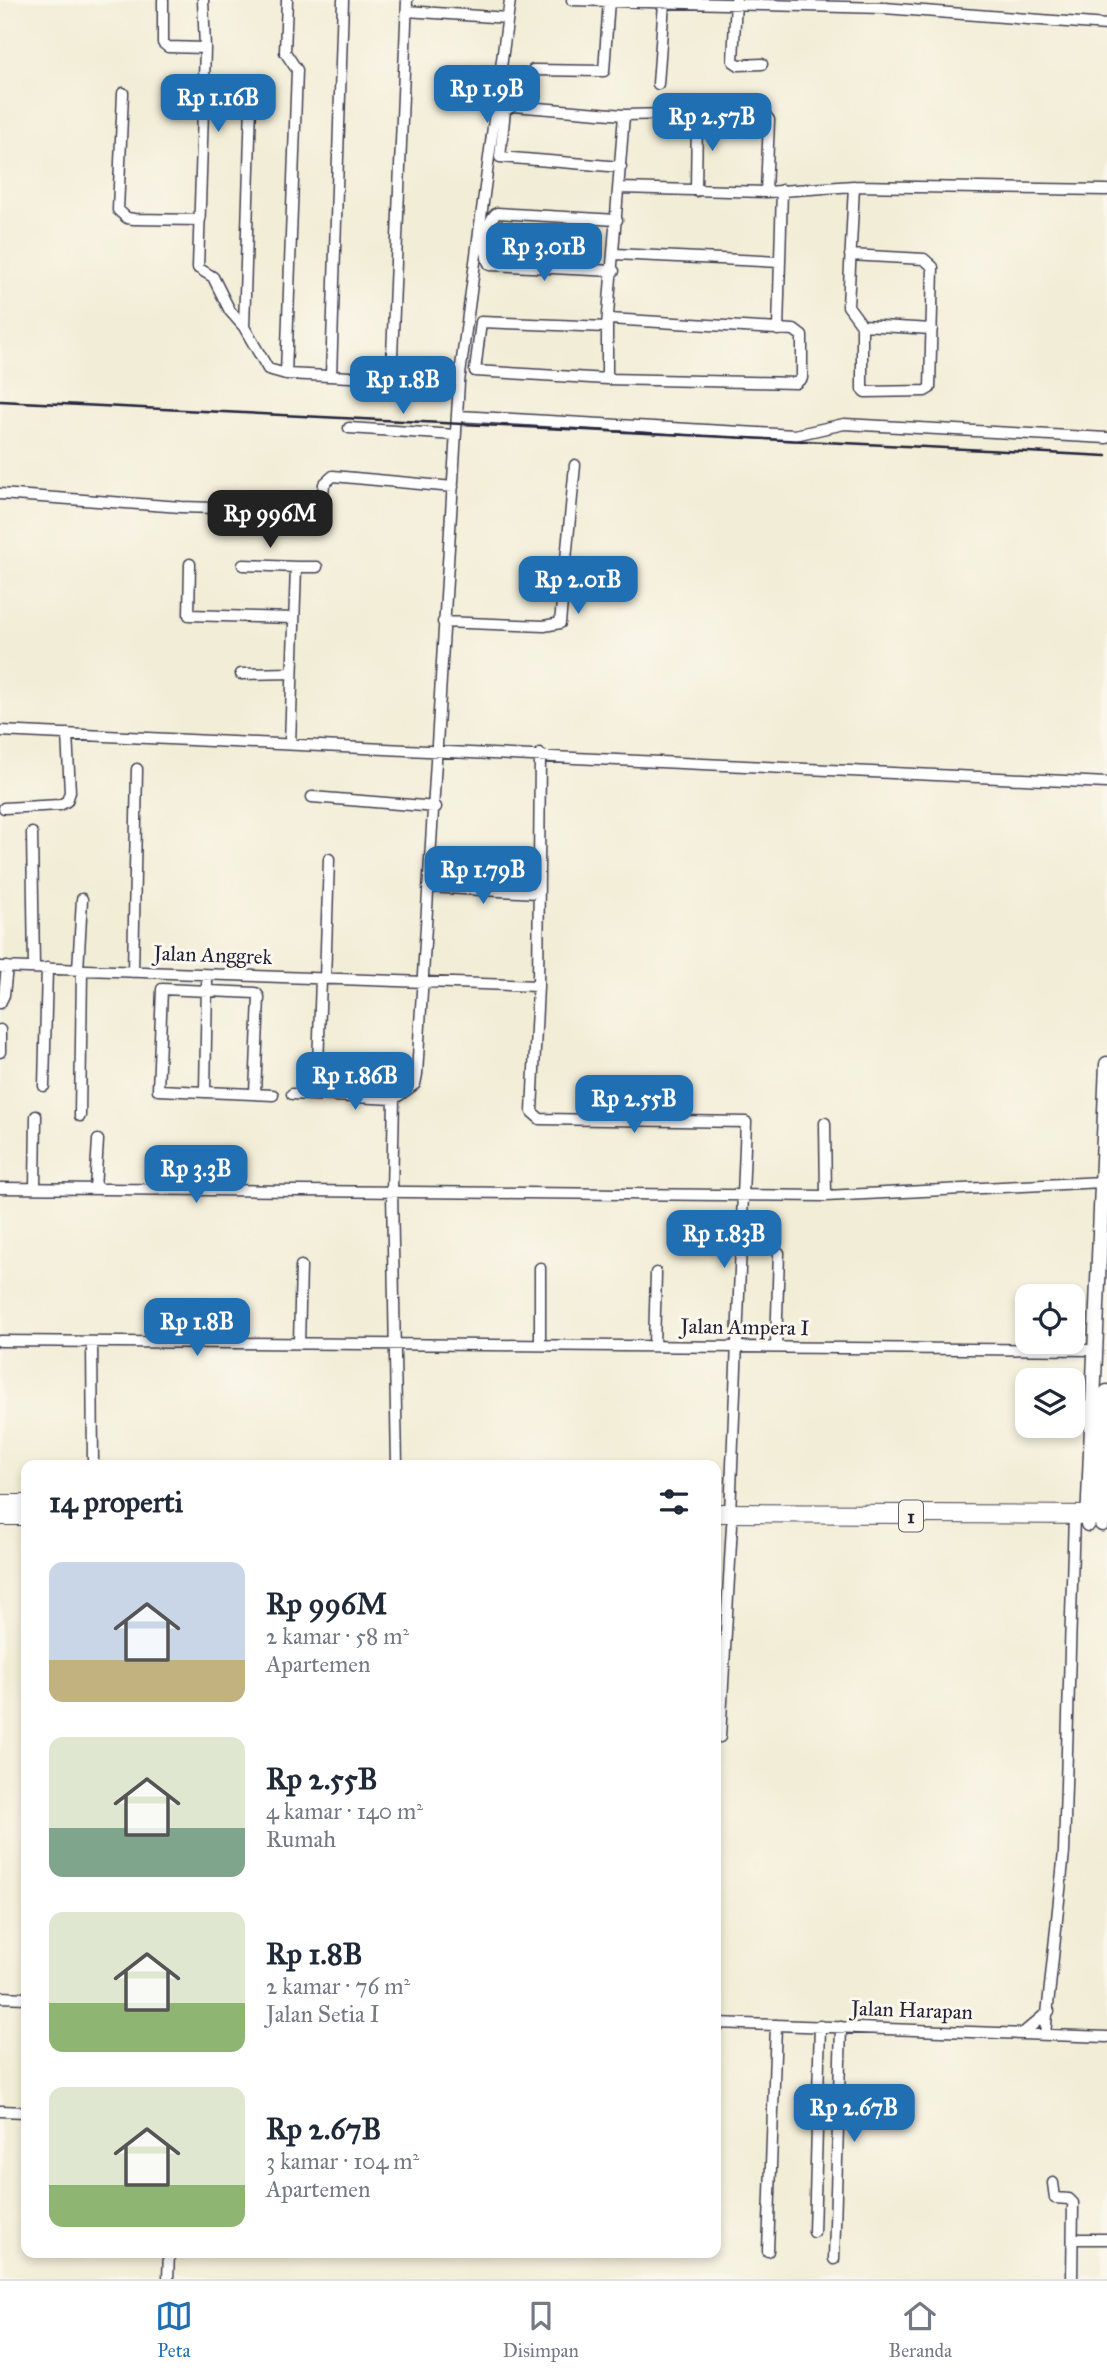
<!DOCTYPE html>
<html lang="id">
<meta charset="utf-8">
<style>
:root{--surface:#fff;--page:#f2f2f3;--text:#1f2937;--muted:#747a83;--line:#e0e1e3;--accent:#1f6fb2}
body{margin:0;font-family:"IM FELL Great Primer",serif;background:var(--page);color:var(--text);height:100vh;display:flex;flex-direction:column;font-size:26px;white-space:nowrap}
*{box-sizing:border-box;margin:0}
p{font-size:23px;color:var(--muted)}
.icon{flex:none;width:38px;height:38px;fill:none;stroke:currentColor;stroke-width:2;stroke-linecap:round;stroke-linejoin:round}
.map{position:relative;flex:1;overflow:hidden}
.drawer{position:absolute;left:21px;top:1460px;width:700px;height:798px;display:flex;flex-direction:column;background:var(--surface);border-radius:14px;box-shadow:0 4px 10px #0003}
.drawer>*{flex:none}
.controls{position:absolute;left:1015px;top:1284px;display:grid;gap:14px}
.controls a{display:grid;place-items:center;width:70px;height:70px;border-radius:14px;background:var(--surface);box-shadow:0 4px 10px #0003;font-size:35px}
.price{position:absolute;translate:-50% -60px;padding:0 16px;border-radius:14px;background:var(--accent);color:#fff;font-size:23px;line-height:46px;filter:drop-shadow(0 2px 4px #0008)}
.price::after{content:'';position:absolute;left:50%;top:42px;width:21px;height:16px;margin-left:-10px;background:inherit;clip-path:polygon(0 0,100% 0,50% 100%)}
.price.current{background:#222;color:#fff}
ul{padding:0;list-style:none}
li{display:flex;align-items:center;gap:21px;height:175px;padding:0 28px}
li span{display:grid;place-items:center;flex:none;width:196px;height:140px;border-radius:14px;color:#555}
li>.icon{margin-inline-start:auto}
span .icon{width:84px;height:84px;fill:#fffc;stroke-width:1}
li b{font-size:30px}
h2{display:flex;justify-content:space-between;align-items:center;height:84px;padding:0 28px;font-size:30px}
.menu{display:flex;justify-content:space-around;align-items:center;height:98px;border-top:2px solid var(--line);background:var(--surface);font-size:19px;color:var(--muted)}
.menu a{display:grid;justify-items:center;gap:4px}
.menu .current{color:var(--accent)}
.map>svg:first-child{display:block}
</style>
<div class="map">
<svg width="1107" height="2279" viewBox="0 0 1107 2279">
<rect width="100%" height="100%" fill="#fbf7ec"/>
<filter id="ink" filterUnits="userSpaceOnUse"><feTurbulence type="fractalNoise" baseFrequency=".0143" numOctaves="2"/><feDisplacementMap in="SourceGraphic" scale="14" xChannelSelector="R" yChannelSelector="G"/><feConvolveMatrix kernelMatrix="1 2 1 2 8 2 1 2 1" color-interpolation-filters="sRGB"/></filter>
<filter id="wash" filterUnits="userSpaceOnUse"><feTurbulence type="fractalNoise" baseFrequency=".00686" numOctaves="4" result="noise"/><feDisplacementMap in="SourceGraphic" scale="28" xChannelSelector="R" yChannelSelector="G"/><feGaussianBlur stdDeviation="1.57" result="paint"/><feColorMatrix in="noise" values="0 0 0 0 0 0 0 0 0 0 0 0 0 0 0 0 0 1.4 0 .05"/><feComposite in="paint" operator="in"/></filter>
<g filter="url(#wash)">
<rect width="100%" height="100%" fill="#f2edd6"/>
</g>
<g filter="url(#ink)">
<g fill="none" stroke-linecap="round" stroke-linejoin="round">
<!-- minor casing -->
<g stroke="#414052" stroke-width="13">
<path id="minor" d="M163 0V43L168 47 205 48
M203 0 205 48 198 268 213 277 230 311 244 327 268 369 286 374 459 382
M572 0 884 8 1107 25
M736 0 733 61 739 65 762 64
M407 11 507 18
M533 70 604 71 609 0
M658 84 664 3
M123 93 118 210 127 218 134 219 200 220
M621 167 500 157 505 110 513 106 624 115 763 112 769 120 766 192
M620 188 766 192 854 186 1107 190
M696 191 697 115
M615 254 780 262
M850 255 924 259 933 267 930 388 925 391 865 392 862 389V325L848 306 854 186
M614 271 490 265C483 255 486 220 497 213L617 220
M862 325 932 329
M244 327 251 104
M607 327 481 322 475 371 607 379 796 383 802 378V336L794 330 609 319
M778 330 782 190
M286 374 297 70 285 52 287 0
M331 376 343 0
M607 379V327L624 115
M391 380 407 0
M458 416 795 435 844 424 1107 438
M349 428 455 435
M0 494 181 507 316 511 322 507 324 484 333 476 453 487
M190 564 189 615 294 618
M243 565 296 567
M443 622 544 626 560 623 575 465
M241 674 291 673
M0 731 1107 783
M290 744 296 567H317
M540 754 538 986 532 1112 540 1119 746 1122 730 1514
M312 797 436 807
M4 808 60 805 67 801 70 792 67 734
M32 833 34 968
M428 887 538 893
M0 967 538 986
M78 970 82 899
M133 972 137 769
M325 979 329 859
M0 1003 4 995 7 967
M0 1030V1052
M44 1086 47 968
M205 1092 207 983
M255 1094 259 997 256 993 162 989 158 1090 273 1095
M292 1094 394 1099
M317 1095 321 979
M80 1116 82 970
M825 1123 826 1196
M0 1188 826 1196 1102 1182
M35 1188 36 1116
M95 1189 98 1140
M540 1268V1345
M0 1341 1095 1350
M92 1342 93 1465
M299 1343 301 1266
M654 1346 656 1273
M776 1347 779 1253
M397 1465 392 1192 394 1099 415 1084 417 1074 459 382 510 0
M720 1737 732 1525
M0 1997 26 1998
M716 2023 1107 2037
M1022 2034 1049 2011
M1045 2034 1064 1852 1074 1515
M0 2111 26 2112
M1053 2183 1055 2198 1069 2199 1073 2203 1072 2279
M814 2232 820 2026
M1073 2239H1107
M768 2251 776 2025
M834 2259 841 2027
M168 2279 169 2252"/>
</g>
<!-- secondary casing -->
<g stroke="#414052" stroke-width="17">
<path id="secondary" d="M1088 1524 1107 1064
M1102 1524 1107 1392"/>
</g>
<!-- trunk casing -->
<g stroke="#414052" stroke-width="20">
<path id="trunk" d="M0 1504H26
M716 1513 1107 1515
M0 1516H26"/>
</g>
<!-- minor -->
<use href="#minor" stroke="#fff" stroke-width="10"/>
<!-- secondary -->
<use href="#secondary" stroke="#fff" stroke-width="14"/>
<!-- trunk -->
<use href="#trunk" stroke="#fff" stroke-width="18"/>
<!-- rail -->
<path stroke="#22223b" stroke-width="2.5" d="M0 401 1107 456"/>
</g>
</g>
<g text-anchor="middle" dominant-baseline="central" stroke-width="6" stroke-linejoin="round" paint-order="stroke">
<!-- shield labels -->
<rect fill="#fbf7ec" stroke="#636270" stroke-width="2" x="899" y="1500.5" width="24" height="31" rx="5"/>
<g font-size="19" font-weight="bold" fill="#22223b">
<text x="911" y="1516">1</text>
</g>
<!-- street labels -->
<g font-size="21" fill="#22223b" stroke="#fbf7ec">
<text transform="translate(213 955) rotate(2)">Jalan Anggrek</text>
<text transform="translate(745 1327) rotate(1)">Jalan Ampera I</text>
<text transform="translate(912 2010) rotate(2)">Jalan Harapan</text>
</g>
</g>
</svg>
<div class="controls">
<a><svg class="icon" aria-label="locate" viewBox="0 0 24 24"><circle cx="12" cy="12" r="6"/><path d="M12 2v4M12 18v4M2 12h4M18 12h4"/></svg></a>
<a><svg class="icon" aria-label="layers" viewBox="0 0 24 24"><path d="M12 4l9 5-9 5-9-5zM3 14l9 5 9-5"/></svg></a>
</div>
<b class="price" style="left:487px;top:125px">Rp 1.9B</b>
<b class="price" style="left:218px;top:134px">Rp 1.16B</b>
<b class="price" style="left:712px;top:153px">Rp 2.57B</b>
<b class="price" style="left:544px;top:283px">Rp 3.01B</b>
<b class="price" style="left:403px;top:416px">Rp 1.8B</b>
<b class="price current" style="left:270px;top:550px">Rp 996M</b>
<b class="price" style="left:578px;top:616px">Rp 2.01B</b>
<b class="price" style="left:483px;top:906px">Rp 1.79B</b>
<b class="price" style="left:355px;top:1112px">Rp 1.86B</b>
<b class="price" style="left:634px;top:1135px">Rp 2.55B</b>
<b class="price" style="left:196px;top:1205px">Rp 3.3B</b>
<b class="price" style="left:724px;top:1270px">Rp 1.83B</b>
<b class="price" style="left:197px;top:1358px">Rp 1.8B</b>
<b class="price" style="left:854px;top:2144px">Rp 2.67B</b>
<section class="drawer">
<h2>14 properti<svg class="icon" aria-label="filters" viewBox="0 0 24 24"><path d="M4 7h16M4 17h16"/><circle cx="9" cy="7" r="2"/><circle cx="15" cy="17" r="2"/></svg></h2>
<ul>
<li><span style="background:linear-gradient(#c9d6e8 70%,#c2b280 0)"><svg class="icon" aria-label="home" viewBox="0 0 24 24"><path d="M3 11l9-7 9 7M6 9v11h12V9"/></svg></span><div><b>Rp 996M</b><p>2 kamar · 58 m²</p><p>Apartemen</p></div></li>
<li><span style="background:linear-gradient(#dfe7d0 65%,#7fa58c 0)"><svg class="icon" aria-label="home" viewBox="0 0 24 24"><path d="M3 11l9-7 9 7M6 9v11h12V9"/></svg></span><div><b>Rp 2.55B</b><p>4 kamar · 140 m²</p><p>Rumah</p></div></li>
<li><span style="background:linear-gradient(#dfe7d0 65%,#8fb573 0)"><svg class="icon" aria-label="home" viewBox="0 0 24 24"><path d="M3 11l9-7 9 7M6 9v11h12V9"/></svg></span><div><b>Rp 1.8B</b><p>2 kamar · 76 m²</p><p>Jalan Setia I</p></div></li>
<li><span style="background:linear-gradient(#dfe7d0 70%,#8fb573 0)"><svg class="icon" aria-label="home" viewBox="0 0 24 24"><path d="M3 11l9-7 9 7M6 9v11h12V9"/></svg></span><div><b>Rp 2.67B</b><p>3 kamar · 104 m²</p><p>Apartemen</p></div></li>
</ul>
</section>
</div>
<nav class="menu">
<a class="current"><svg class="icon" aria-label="map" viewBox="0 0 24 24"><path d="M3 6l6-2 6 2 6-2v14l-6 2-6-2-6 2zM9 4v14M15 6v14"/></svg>Peta</a>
<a><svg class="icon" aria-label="saved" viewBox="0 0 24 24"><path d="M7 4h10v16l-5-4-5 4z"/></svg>Disimpan</a>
<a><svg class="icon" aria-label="home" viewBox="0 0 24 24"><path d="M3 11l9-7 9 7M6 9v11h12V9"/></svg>Beranda</a>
</nav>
